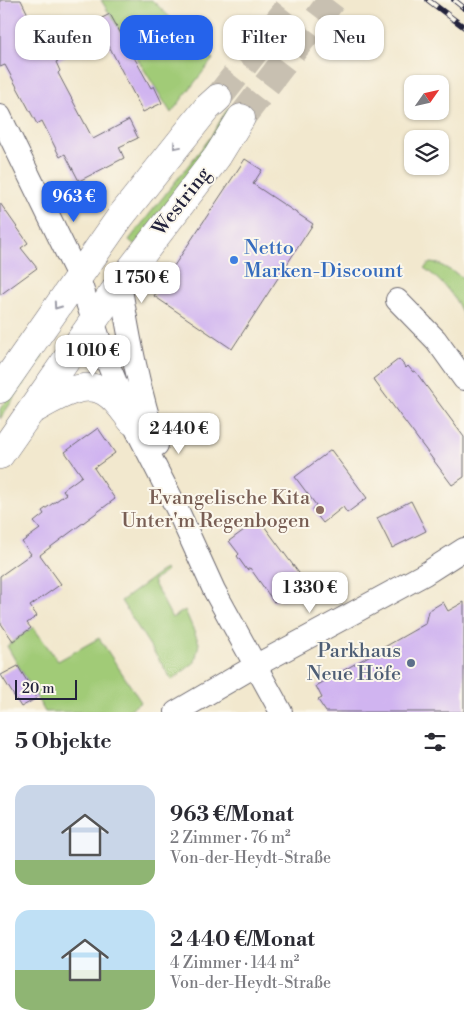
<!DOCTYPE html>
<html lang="de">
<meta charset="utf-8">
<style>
:root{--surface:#fff;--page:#f2f2f3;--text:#2b2b33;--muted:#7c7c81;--accent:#2563eb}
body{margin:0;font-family:"Libre Bodoni",serif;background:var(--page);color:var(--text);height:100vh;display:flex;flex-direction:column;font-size:19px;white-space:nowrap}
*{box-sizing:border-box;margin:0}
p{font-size:16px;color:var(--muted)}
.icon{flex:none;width:28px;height:28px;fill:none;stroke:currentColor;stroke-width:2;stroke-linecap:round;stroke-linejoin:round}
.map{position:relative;height:712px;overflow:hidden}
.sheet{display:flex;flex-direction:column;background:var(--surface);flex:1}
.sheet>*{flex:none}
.banner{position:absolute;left:15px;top:15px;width:435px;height:45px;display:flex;gap:10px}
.needle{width:32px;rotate:56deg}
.tools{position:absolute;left:404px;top:75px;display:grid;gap:10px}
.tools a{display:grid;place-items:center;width:45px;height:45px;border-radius:10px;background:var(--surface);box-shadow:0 1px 4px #0004;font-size:25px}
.scale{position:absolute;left:15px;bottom:12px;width:62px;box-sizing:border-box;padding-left:5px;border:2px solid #22223b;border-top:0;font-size:14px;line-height:18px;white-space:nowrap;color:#22223b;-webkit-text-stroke:4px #fbf7ec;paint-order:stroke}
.price{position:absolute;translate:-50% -42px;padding:0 11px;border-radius:10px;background:#fff;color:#222;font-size:16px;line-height:32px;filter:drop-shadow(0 1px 2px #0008)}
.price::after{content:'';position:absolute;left:50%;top:30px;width:15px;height:11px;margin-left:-8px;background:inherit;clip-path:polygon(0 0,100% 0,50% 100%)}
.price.current{background:var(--accent);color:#fff}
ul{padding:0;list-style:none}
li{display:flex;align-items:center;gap:15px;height:125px;padding:0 15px}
li span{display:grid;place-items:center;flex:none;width:140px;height:100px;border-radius:15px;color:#555}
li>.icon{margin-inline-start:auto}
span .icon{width:60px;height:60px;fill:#fffc;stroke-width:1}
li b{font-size:21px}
h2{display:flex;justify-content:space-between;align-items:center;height:60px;padding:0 15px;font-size:21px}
.pill{padding:0 18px;border-radius:15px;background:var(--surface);box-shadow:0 1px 4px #0004;font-size:18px;line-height:45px}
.pill.current{background:var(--accent);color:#fff}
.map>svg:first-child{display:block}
</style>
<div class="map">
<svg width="464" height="712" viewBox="0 0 464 712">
<rect width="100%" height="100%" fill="#fbf7ec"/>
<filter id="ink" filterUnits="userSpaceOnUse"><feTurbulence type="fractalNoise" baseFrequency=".02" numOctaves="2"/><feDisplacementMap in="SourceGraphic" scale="10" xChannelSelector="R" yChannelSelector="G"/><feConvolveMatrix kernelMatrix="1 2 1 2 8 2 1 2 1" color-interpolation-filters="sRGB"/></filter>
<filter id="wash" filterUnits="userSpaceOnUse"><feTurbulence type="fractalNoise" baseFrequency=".0096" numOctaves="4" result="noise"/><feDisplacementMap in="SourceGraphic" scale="20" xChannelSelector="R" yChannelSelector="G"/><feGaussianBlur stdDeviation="1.12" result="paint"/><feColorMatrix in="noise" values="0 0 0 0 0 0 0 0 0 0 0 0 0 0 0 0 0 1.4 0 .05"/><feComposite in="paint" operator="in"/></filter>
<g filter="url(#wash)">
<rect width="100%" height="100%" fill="#f2e8ce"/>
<!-- green -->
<path fill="#a1cb77" stroke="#627659" d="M101 0H152L213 59 171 113Z
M228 108 232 111 214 143 135 245 129 240 210 138Z
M430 263 439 264 464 278V321C461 301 440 279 424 268Z
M39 352 43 356 0 419V409Z
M165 569 166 572 153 581 172 618 185 610 199 643 195 662 172 680 121 601Z
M33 627 58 661 99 638 141 702 126 712H45L7 646Z"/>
<g id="blocks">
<!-- building -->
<path fill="#d0b4f0" d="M0 0H21L44 47 110 14 151 88 154 86 162 103 143 112 109 46H107L102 38 56 62 60 71 58 73 93 139 129 120 138 138 119 147 124 158 79 181 65 154 60 157 42 121 37 124 5 65 0 67Z
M245 159 262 170 253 184 313 224 232 349 154 296Z
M0 203 28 243 21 248 37 268 0 295Z
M399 359 406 368 408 366 413 372 415 371 464 437V477L452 485 373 379Z
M98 428 115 453 94 468 115 499 40 555 61 584 30 606 37 616 27 623 31 628 13 641 0 622V576L31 554 22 542 40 529 34 522 44 514 42 511 66 494 63 490 82 476 65 452Z
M331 450 367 498 347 513 343 507 323 523 312 509 316 505 295 477Z
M411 501 426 531 392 548 377 518Z
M259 519 304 580 298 584 300 588 282 601 280 597 274 602 250 568 247 570 237 556 239 554 229 541Z
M443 602 448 611 464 602V712H326L318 700 322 698 316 686 425 624 428 611Z
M18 666 37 698 21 707 1 675Z"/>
</g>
</g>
<g filter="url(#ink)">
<use href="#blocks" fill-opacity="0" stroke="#6b676e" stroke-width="1"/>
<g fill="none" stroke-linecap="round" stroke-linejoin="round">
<!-- major-tunnel -->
<path stroke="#c8c0b1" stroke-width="28" stroke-dasharray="28 14" stroke-linecap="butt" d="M218 98 295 0
M241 118 332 0"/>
<!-- minor casing -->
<g stroke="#6b676e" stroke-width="24">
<path id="minor" d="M0 116 78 276 106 359 132 421 178 511 214 590 281 712
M120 283C129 338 139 392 157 445
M397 300 436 340 464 379
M176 712 255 666 425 574 464 549"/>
</g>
<!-- major casing -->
<g stroke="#6b676e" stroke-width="29">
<path id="major" d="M0 389 121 216 207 108 218 98
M31 411C50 401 83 378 105 392 116 398 124 411 132 421
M0 455 120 283 217 157 241 118"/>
</g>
<!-- minor -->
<use href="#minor" stroke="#fff" stroke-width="22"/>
<!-- major -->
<use href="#major" stroke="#fff" stroke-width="28"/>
<!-- rail casing -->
<g stroke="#22223b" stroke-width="5.5">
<path id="rail" d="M428 0 464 27
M454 0 464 8"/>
</g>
<!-- rail -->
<use href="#rail" stroke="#fbf7ec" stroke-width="4" stroke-dasharray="11" stroke-linecap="butt"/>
</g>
<!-- one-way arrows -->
<defs><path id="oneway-chevron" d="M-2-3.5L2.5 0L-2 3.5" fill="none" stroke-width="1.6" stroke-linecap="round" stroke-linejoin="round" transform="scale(1.25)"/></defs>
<g stroke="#9c9ca7">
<use href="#oneway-chevron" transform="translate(176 146) rotate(130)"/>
<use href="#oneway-chevron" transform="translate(57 306) rotate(125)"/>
</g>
</g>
<!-- markers -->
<circle fill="#3f7fe0" stroke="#fbf7ec" stroke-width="2" cx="234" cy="260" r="5"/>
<circle fill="#8d6e63" stroke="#fbf7ec" stroke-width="2" cx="320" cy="510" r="5"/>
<circle fill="#5c6f8a" stroke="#fbf7ec" stroke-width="2" cx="411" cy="663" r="5"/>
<g text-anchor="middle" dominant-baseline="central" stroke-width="4" stroke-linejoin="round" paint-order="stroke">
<!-- street labels -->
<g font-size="20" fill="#22223b" stroke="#fbf7ec">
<text transform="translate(182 202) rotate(-52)">Westring</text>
</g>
<!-- shop labels -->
<g font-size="20" fill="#366cbe" stroke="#fbf7ec" text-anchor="start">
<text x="244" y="248">Netto<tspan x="244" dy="23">Marken-Discount</tspan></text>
</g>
<!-- education labels -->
<g font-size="20" fill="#785e54" stroke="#fbf7ec" text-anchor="end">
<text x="310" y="498">Evangelische Kita<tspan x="310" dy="23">Unter'm Regenbogen</tspan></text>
</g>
<!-- service labels -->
<g font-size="20" fill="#4e5e75" stroke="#fbf7ec" text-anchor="end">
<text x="401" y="651">Parkhaus<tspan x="401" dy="23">Neue Höfe</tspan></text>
</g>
</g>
</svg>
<div class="tools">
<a><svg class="needle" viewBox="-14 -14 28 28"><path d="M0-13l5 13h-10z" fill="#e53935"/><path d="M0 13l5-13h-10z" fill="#7c7c81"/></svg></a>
<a><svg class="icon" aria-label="layers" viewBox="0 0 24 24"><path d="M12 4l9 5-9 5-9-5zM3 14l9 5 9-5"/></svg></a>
</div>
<div class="scale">20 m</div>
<b class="price current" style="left:74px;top:223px">963 €</b>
<b class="price" style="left:142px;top:304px">1 750 €</b>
<b class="price" style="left:93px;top:377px">1 010 €</b>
<b class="price" style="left:179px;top:455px">2 440 €</b>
<b class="price" style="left:310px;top:614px">1 330 €</b>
<div class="banner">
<a class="pill">Kaufen</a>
<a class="pill current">Mieten</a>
<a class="pill">Filter</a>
<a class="pill">Neu</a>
</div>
</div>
<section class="sheet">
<h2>5 Objekte<svg class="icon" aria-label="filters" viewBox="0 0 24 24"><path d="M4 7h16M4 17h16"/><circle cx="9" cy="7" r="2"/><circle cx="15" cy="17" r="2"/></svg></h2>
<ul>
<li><span style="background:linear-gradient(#c9d6e8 75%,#8fb573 0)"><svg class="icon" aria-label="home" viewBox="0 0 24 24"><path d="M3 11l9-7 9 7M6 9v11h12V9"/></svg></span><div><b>963 €/Monat</b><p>2 Zimmer · 76 m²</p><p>Von-der-Heydt-Straße</p></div></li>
<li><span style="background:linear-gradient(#bfe0f5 60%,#8fb573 0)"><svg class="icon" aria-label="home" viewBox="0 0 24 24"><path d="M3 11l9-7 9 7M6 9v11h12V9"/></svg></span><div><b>2 440 €/Monat</b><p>4 Zimmer · 144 m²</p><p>Von-der-Heydt-Straße</p></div></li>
</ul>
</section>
